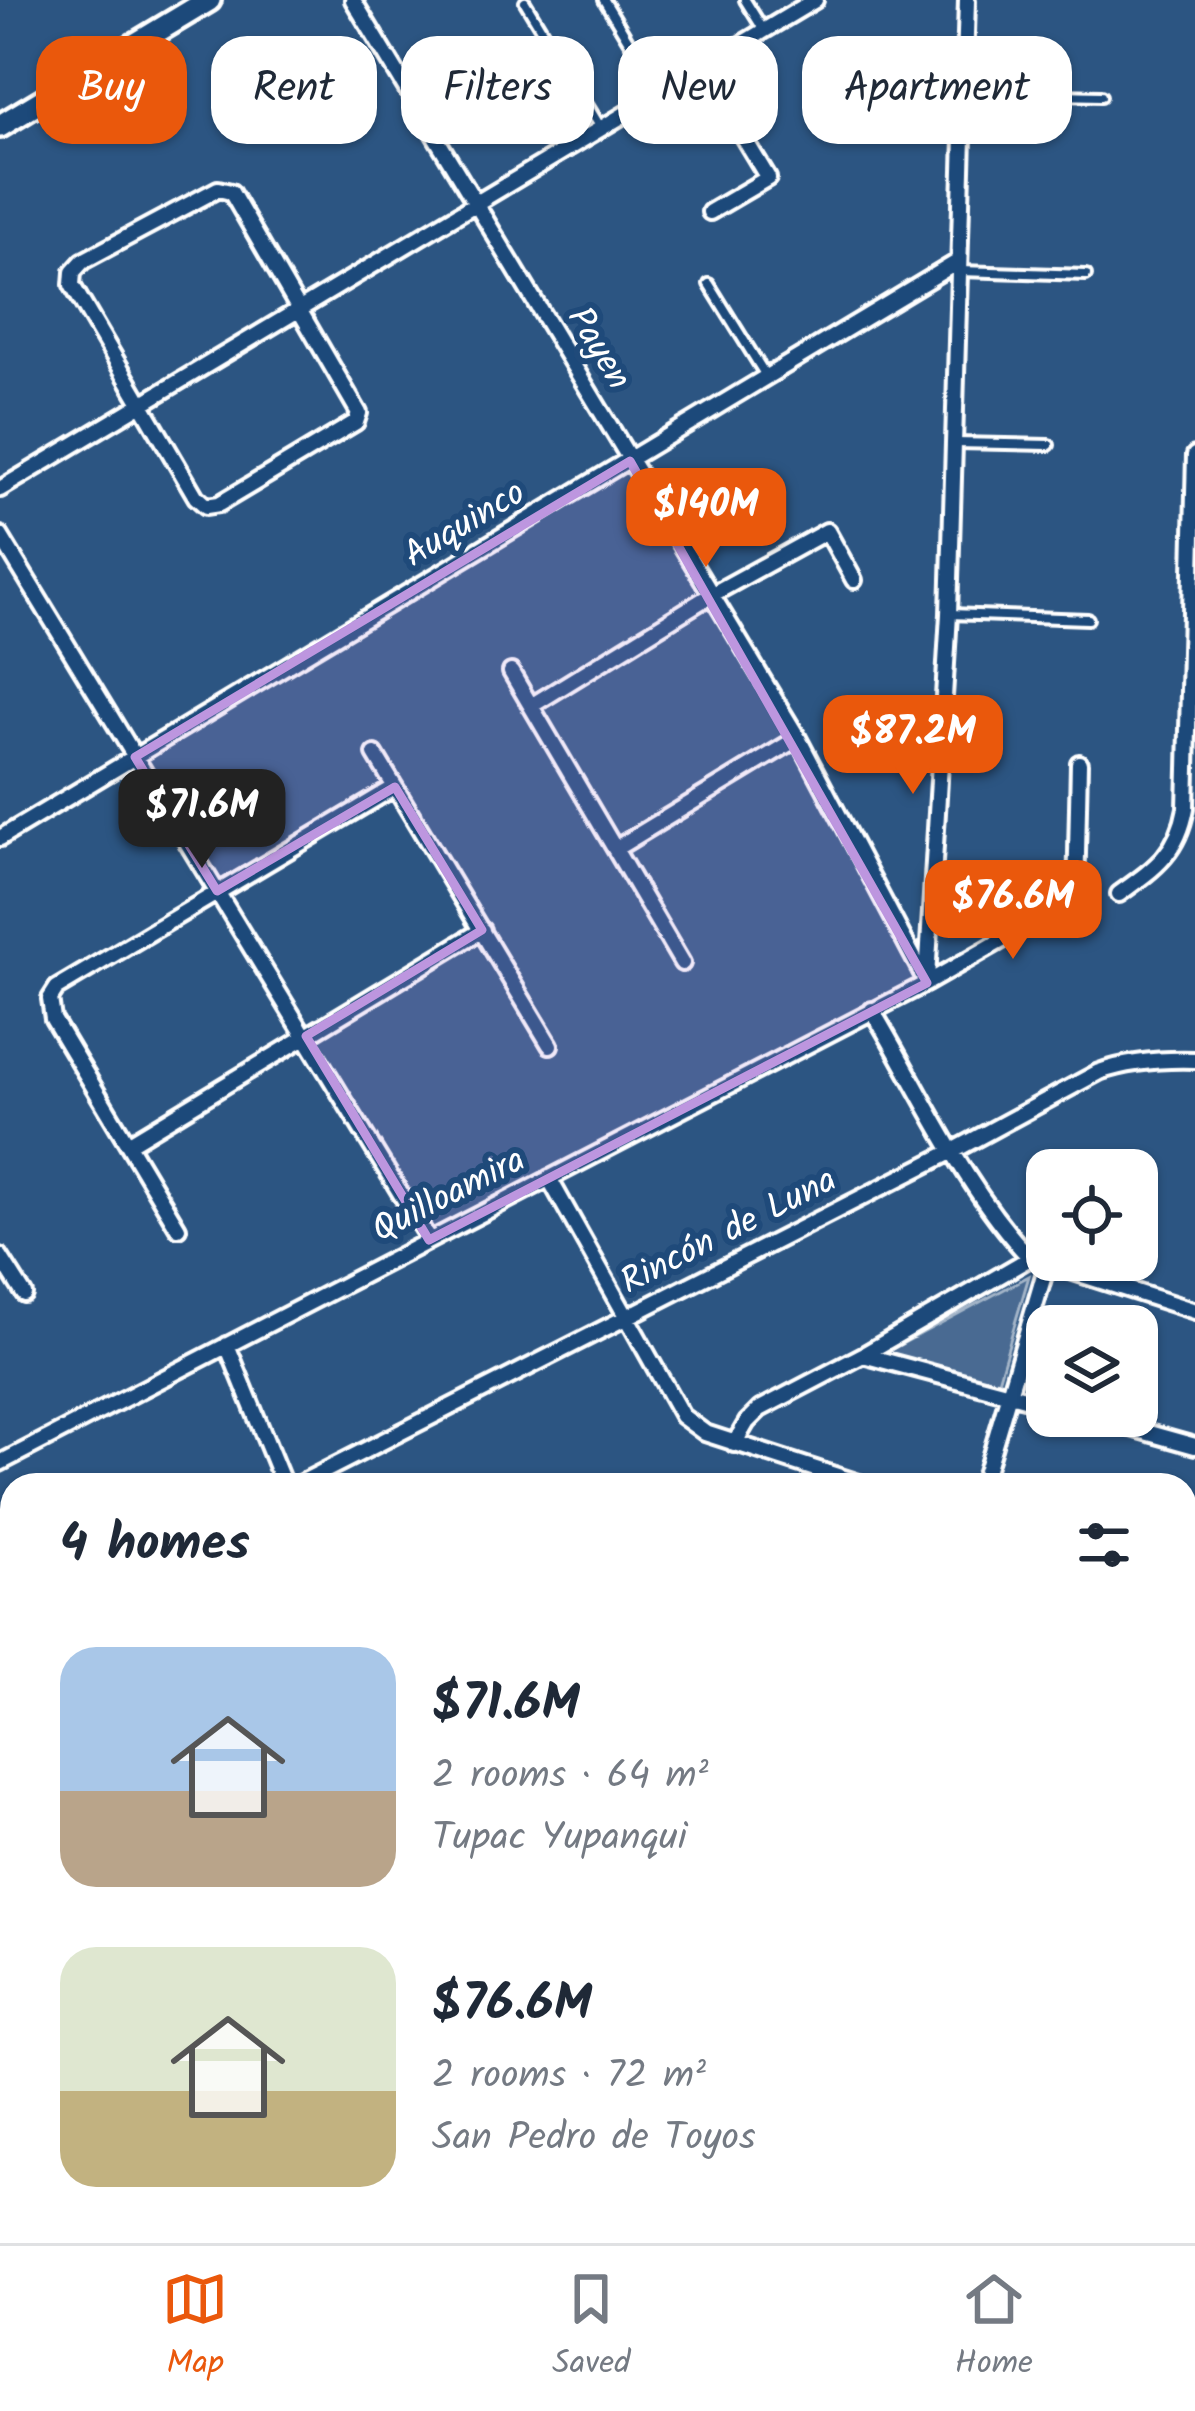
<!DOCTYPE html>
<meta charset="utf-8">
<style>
:root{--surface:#fff;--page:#f2f2f3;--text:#1f2937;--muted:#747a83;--line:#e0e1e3;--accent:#ea580c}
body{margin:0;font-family:Kalam,sans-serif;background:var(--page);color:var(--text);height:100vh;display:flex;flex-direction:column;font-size:45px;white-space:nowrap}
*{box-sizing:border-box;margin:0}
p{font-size:39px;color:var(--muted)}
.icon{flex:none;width:66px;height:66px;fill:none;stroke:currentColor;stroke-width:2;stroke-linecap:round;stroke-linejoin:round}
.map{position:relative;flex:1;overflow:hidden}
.panel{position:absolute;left:0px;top:1473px;width:1197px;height:771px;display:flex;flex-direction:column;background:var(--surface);border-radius:36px 36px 0 0;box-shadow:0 3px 9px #0004}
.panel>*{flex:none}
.banner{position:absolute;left:36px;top:36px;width:1125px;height:108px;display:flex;gap:24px}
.fabs{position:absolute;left:1026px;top:1149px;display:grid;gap:24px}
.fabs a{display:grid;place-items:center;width:132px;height:132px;border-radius:24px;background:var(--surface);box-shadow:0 3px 9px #0004;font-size:60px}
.price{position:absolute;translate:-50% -102px;padding:0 27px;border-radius:24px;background:var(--accent);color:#fff;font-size:39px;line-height:78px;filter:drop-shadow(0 3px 6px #0008)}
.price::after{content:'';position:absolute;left:50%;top:72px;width:36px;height:27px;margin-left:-18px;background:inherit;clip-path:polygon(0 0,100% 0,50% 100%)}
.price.active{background:#222;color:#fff}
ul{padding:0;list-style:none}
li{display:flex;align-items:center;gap:36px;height:300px;padding:0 60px}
li span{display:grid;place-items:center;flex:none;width:336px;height:240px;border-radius:36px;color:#555}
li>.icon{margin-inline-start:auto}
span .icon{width:144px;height:144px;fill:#fffc;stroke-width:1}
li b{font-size:51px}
h2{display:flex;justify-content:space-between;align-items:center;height:144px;padding:0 60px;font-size:51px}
.tag{padding:0 42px;border-radius:36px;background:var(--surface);box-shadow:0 3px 9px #0004;font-size:42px;line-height:108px}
.tag.active{background:var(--accent);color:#fff}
.menu{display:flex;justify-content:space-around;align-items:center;height:168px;border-top:3px solid var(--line);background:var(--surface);font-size:33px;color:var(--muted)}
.menu a{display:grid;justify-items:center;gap:6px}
.menu .active{color:var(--accent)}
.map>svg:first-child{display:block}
</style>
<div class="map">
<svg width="1195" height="2243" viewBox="0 0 1195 2243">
<rect width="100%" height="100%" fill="#2c5582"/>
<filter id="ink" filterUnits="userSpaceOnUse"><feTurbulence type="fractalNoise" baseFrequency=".00833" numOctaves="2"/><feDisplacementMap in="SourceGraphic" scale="24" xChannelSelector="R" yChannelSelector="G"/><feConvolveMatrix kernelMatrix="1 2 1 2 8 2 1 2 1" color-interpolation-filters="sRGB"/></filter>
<g filter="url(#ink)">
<!-- park -->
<path fill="#486b92" stroke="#a4b5c8" stroke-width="3" d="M1029 1276 996 1388 883 1354Z
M703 2232H1160L1156 2243H741Z"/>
<!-- shadow -->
<path fill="#0007" d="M797 2232H899L911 2239 910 2243H818Z"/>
<!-- building -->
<path fill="#5e7c9f" stroke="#fff" stroke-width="3" d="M794 2232H894L891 2243H837L838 2238 828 2234 825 2243Z"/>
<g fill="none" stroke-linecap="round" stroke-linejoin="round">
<!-- lane casing -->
<g stroke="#fff" stroke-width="16">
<path id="lane" d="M604 0 660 93
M745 0 763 29
M525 2 601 128
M966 93 1101 96
M960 271 1086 275
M709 284 766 376
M955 443 1049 445
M950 614 1088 619"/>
</g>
<!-- street casing -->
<g stroke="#fff" stroke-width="22">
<path id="street" d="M353 0 798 738 927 983
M702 69 768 178 710 212
M218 189 231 192 359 413 356 422 219 504 206 506 196 497 72 285 73 272 83 261Z
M0 489 815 0
M0 535 429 1240
M511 672 682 963
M531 706 711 595 827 531 854 580
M375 754 550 1045
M0 838 959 261
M615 849 798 738
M1119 894C1155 868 1178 853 1186 808L1195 455
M927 978 949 614 967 0
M872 1010C922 1093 963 1187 1030 1258
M128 1144 482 930
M549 1178 682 1416 705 1433 865 1485
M178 1228 53 1019 50 999 57 988 395 787
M0 1256 24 1294
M227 1345 284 1485
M863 1355 1030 1258 1195 1311
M1088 1416 1195 1446
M734 1444 747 1422 760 1409 863 1355 1047 1404
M0 1463 927 983 1076 898 1079 763
M297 1485 953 1151 1099 1072C1130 1061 1162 1059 1195 1060
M982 1485 1047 1265
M1185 1576 1195 1579
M0 1637 12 1631
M1185 1832 1195 1835
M0 1861 12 1822
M1185 1864 1195 1867
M0 2043 12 2046
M1185 2117 1195 2120
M1185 2204 1195 2169
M657 2232 695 2243
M163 2243 167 2232
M1174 2243 1177 2232"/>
</g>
<!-- secondary casing -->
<g stroke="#fff" stroke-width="30">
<path id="secondary" d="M0 126 209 0"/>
</g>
<!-- lane -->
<use href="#lane" stroke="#1f4a7a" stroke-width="8"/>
<!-- street -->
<use href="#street" stroke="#1f4a7a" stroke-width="14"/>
<!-- secondary -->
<use href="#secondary" stroke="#1f4a7a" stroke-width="21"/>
</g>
</g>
<!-- marked area -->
<path fill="#bd96df" fill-opacity="0.2" stroke="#bd96df" stroke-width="9" stroke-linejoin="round" d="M630 461 927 983 429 1240 306 1036 482 930 395 787 217 891 135 757Z"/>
<g text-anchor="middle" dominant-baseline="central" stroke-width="12" stroke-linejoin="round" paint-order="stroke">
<!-- street labels -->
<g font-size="36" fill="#fff" stroke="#1f4a7a">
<text transform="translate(598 349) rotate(59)">Payen</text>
<text transform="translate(465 525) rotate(-31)">Auquinco</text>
<text transform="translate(449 1196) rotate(-27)">Quilloamira</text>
<text transform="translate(729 1232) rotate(-27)">Rincón de Luna</text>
</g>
</g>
</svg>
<div class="fabs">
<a><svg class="icon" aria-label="locate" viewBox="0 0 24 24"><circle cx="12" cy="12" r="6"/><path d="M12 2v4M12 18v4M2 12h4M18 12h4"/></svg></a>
<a><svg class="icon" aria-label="layers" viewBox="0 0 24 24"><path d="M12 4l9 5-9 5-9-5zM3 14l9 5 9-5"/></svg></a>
</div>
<b class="price" style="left:706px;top:570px">$140M</b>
<b class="price" style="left:913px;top:797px">$87.2M</b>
<b class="price active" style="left:202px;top:871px">$71.6M</b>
<b class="price" style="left:1013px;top:962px">$76.6M</b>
<div class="banner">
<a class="tag active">Buy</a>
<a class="tag">Rent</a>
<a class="tag">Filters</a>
<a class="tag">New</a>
<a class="tag">Apartment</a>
</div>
<section class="panel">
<h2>4 homes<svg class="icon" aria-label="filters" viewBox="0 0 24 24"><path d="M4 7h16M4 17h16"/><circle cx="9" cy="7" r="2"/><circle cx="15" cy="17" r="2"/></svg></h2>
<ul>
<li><span style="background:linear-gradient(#a9c7e8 60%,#b9a48a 0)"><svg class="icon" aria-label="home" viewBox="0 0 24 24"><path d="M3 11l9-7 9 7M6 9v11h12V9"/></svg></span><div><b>$71.6M</b><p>2 rooms · 64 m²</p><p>Tupac Yupanqui</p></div></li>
<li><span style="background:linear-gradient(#dfe7d0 60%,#c2b280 0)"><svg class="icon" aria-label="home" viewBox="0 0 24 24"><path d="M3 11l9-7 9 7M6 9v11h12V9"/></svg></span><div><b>$76.6M</b><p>2 rooms · 72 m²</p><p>San Pedro de Toyos</p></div></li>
</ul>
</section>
</div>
<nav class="menu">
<a class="active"><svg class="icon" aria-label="map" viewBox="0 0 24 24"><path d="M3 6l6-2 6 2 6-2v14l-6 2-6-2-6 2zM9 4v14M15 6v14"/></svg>Map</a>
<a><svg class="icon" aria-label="saved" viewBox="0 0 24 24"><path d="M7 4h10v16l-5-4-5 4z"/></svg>Saved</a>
<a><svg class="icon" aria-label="home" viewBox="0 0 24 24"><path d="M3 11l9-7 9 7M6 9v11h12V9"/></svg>Home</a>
</nav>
